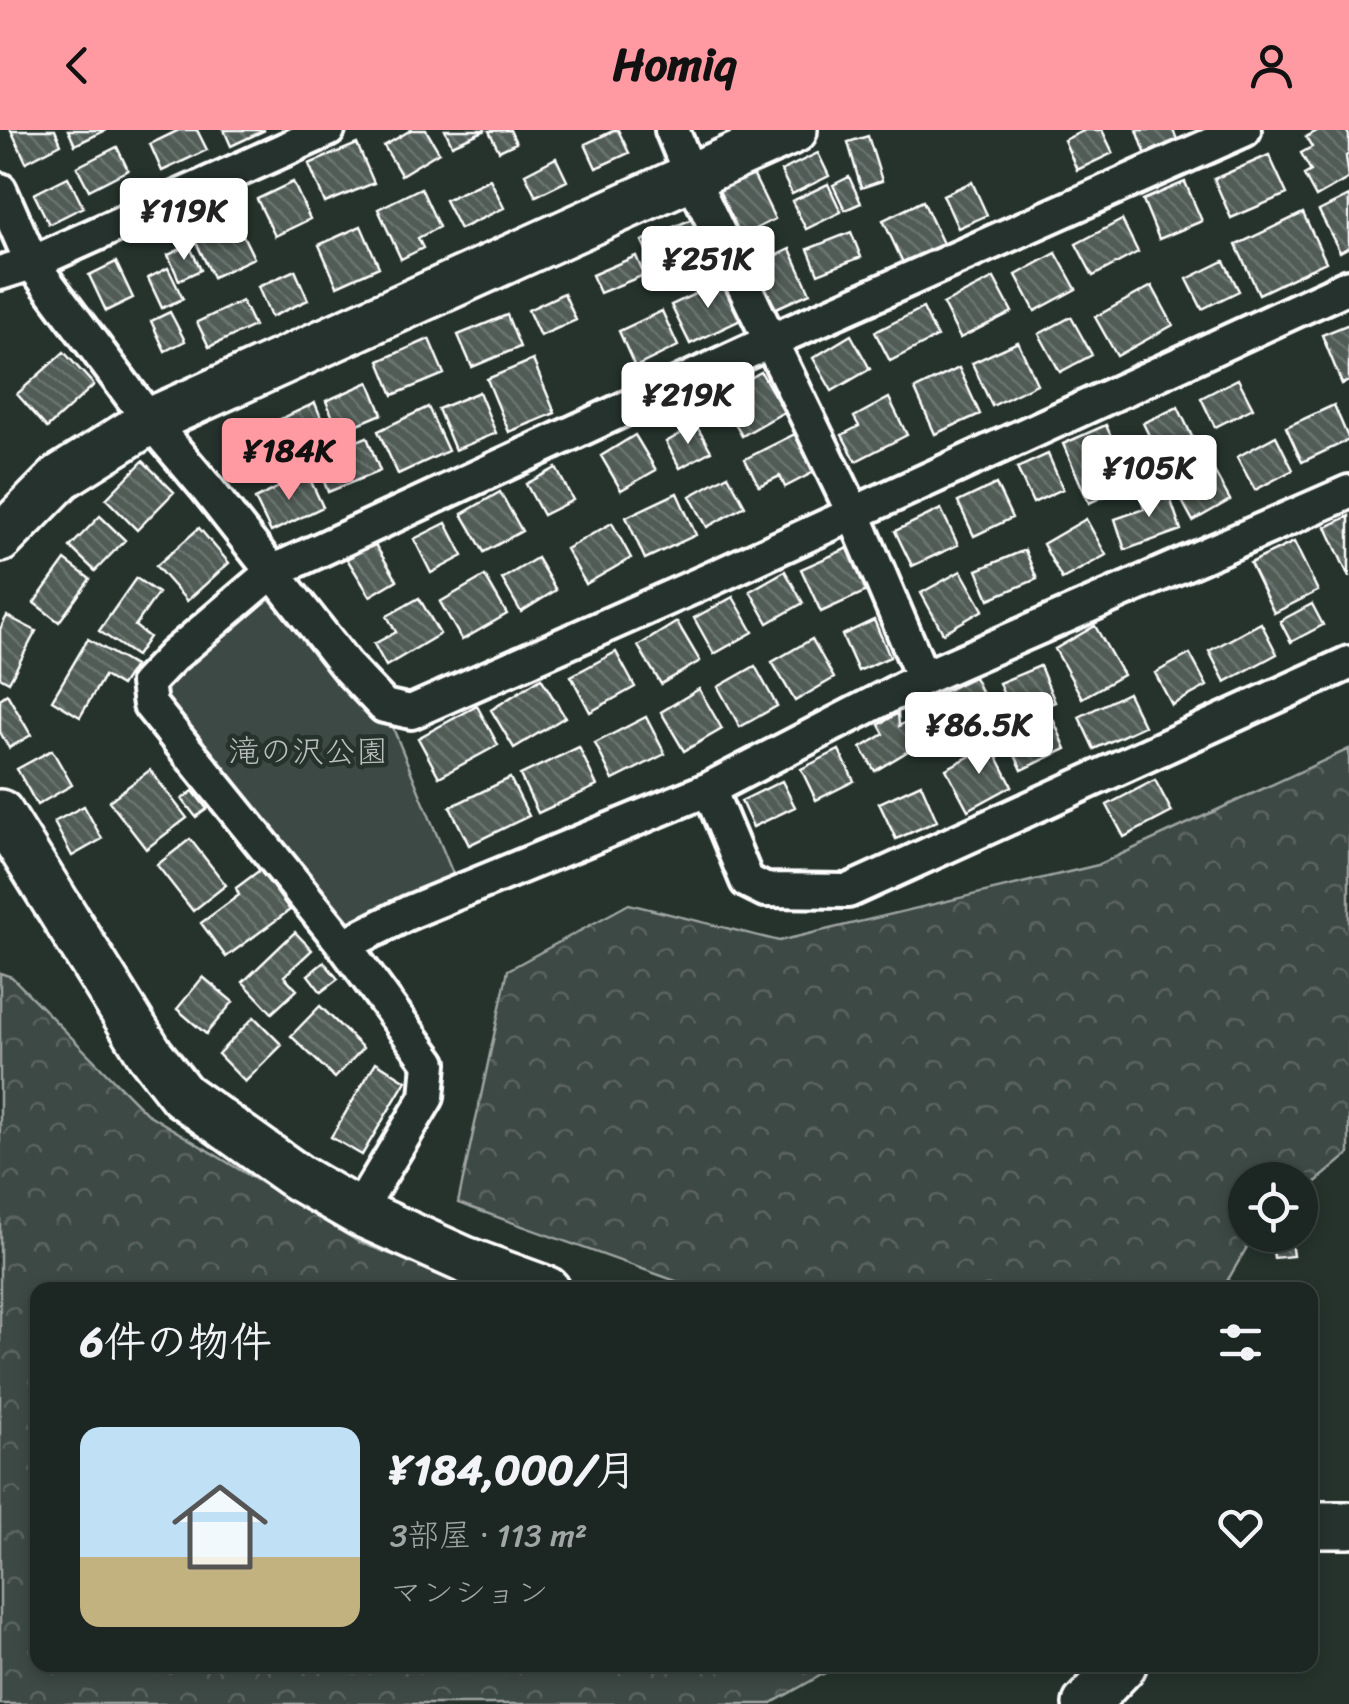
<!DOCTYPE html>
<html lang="ja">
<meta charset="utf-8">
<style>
:root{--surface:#1c2622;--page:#29322f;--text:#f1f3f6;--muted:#a0a5a5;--line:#3a4340;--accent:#ff9aa2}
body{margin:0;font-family:Sriracha,"Klee One",sans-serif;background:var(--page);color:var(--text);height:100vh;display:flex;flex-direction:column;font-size:38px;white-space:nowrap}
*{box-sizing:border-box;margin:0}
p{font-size:32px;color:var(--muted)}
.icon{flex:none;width:55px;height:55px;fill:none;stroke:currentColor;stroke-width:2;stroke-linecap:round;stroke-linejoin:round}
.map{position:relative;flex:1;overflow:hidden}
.sheet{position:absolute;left:30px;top:1152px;width:1288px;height:390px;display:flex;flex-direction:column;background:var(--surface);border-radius:20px;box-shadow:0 5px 15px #0003,0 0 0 2px var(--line)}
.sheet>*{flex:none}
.fabs{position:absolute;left:1228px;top:1032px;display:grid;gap:20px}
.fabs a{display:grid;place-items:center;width:90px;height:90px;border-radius:50%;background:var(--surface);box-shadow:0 5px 15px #0003,0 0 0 2px var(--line);font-size:50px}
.price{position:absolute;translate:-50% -85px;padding:0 22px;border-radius:10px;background:#fff;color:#222;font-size:32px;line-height:65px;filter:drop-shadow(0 2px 5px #0008)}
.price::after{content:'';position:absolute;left:50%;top:60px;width:30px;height:22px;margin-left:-15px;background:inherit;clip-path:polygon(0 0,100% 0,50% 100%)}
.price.current{background:var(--accent);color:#111}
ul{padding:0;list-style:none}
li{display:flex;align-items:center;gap:30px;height:250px;padding:0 50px}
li+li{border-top:2px solid var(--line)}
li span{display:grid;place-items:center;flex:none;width:280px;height:200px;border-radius:20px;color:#555}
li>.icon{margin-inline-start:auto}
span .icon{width:120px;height:120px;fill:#fffc;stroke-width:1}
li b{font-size:42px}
h2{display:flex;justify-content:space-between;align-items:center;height:120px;padding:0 50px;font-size:42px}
header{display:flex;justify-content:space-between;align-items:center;height:130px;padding:0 50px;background:var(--accent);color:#111;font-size:45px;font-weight:800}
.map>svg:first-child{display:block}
</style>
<header><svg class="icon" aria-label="back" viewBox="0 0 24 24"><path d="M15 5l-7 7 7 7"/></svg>Homiq<svg class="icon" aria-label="person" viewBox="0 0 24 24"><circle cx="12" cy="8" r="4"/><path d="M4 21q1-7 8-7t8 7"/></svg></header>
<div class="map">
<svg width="1349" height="1574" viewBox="0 0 1349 1574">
<defs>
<pattern id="forest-crowns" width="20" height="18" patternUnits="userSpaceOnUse" patternTransform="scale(2.5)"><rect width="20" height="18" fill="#3e4944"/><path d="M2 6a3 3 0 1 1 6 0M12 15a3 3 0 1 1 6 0" fill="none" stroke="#5b6460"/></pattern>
<pattern id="building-back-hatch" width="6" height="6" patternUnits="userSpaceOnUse" patternTransform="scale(2.5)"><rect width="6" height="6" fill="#515c57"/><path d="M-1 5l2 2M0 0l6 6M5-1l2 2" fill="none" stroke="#6b7470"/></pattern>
</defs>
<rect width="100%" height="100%" fill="#26332d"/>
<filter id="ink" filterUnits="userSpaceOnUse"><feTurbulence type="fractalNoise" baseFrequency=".01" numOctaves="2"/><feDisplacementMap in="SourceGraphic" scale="20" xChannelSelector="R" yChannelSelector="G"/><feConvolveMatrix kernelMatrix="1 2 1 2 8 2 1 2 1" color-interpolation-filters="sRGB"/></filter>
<g filter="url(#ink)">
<!-- green -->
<path fill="#3e4944" stroke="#9ea4a2" stroke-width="2.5" d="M272 442 384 576 460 761 344 815 147 553Z"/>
<!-- forest -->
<path fill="url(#forest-crowns)" stroke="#9ea4a2" stroke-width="2.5" d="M1349 619V1024L1300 1065V1050H1245V1105H1254L1222 1160H701L458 1073 508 840 629 774 779 811 1098 735Z
M0 843 12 847 146 983 359 1112 484 1160H38V1535H839L770 1574H0Z"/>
<!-- building -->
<path fill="url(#building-back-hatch)" stroke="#fff" stroke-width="2.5" d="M11 0H55L61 14 26 32Z
M68 0H106L75 15Z
M179 0H197L207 20 162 41 150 14Z
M224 0H265L231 16Z
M411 0H426L439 22 401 45 384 16Z
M445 0H486L452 15Z
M510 0 516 13 499 21 489 1Z
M615 0H618L629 23 596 38 585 14Z
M1085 0H1102L1113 23 1077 40 1064 10Z
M1137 0H1173L1178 12 1146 25Z
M1319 0H1346L1349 5V24L1346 26 1349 48 1316 67 1304 45 1311 41 1301 23 1312 17 1306 7Z
M868 6 882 51 861 58 848 12Z
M357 14 374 53 325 73 309 34Z
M117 17 128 40 89 60 77 37Z
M818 23 829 46 792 64 781 41Z
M1269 25 1287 64 1231 88 1214 49Z
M556 28 567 51 536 66 525 44Z
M751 40 775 89 741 106 717 57Z
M68 47 83 77 49 94 34 64Z
M849 47 861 73 845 80 833 55Z
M490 49 504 78 460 99 445 70Z
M293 52 310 89 275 106 257 69Z
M972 52 987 85 958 98 943 65Z
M1185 52 1202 91 1159 109 1143 70Z
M828 54 841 82 806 99 792 71Z
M421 58 439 97 418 108 423 118 401 129 378 79Z
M1349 66V117L1340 122 1319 81Z
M923 71 945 118 905 137 883 90Z
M1303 83 1326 132 1259 164 1236 115Z
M235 89 254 128 213 147 194 108Z
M692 89 707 124 658 146 642 111Z
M1122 90 1138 122 1093 146 1076 114Z
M361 96 379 137 337 156 319 115Z
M851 102 861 127 818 144 808 119Z
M189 115 201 140 179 150 168 125Z
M790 119 810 163 772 180 752 137Z
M1056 123 1076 159 1035 181 1016 145Z
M636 126 644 145 600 163 592 145Z
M1224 131 1239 161 1202 179 1187 149Z
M116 132 133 168 106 181 89 145Z
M168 138 183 169 162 178 148 148Z
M295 140 308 170 271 187 258 157Z
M994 148 1012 182 960 208 943 174Z
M727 149 745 188 690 214 671 175Z
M1152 156 1173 195 1117 226 1095 187Z
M564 163 576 190 540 206 528 180Z
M242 171 254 196 209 217 197 192Z
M923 178 937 207 890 231 875 202Z
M662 181 678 216 635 237 619 201Z
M170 182 185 211 165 221 151 191Z
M507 185 520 217 472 237 458 205Z
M1071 187 1092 225 1060 242 1039 204Z
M1349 194V251L1342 254 1322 205Z
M851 205 870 239 832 261 813 228Z
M429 209 444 244 393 265 379 231Z
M1018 212 1037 254 992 276 972 233Z
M64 222 94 255 47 298 17 264Z
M533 230 555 283 509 302 487 249Z
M959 238 980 284 935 304 915 259Z
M761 242 784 282 742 306 719 266Z
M1238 249 1253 278 1215 297 1201 268Z
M369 252 382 284 339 302 326 271Z
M479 262 496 303 455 320 438 279Z
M889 268 907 305 856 331 842 305 859 296 854 287Z
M315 273 328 305 287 322 274 292Z
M1334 275 1349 310 1302 332 1286 297Z
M428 277 448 321 398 344 378 301Z
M1178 277 1196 315 1162 332 1143 293Z
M696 295 711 321 680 338 666 312Z
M1106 295 1132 354 1089 373 1063 314Z
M795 304 814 342 785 357 780 346 759 356 745 329Z
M635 305 656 340 621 360 601 326Z
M1276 306 1293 340 1255 360 1237 327Z
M367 307 380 341 328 362 315 328Z
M1048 324 1063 359 1033 373 1017 338Z
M143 331 174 362 137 400 106 369Z
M556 338 573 370 543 385 526 354Z
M1213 339 1230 370 1193 391 1176 360Z
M307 343 323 377 271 402 255 369Z
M728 345 745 376 707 397 690 366Z
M996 354 1012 388 974 406 958 372Z
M1166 356 1181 400 1125 420 1115 389 1144 379 1140 365Z
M500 362 522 401 484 422 462 384Z
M677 363 696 405 645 429 626 387Z
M941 379 958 415 912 436 895 401Z
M100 386 125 410 95 441 70 417Z
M1349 386V447L1326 397Z
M1086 389 1106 425 1062 449 1043 414Z
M446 393 463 426 431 443 414 409Z
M612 393 631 428 586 454 566 419Z
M199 398 229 433 187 471 156 436Z
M1294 412 1318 461 1274 483 1250 433Z
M374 413 397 450 370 466 347 429Z
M848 418 867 461 821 482 801 439Z
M1025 420 1037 449 989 469 977 440Z
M537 428 556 460 521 482 502 449Z
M65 430 90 449 59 492 34 473Z
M785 441 803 473 768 493 750 461Z
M961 441 983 480 943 503 921 463Z
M485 446 507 484 462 510 440 472Z
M136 448 158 463 135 496 149 507 136 526 99 501Z
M733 467 753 502 714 524 694 488Z
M419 468 440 504 386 536 374 514 396 502 387 486Z
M1312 474 1323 495 1291 512 1280 491Z
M7 486 36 501 9 552 0 547V499Z
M874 490 890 527 858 541 842 505Z
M677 492 700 531 661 554 638 516Z
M1261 493 1277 524 1225 552 1209 521Z
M1095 496 1123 545 1082 568 1055 519Z
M88 509 134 536 121 556 104 546 80 587 52 570Z
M812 509 834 548 795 571 772 532Z
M616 522 635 557 590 582 571 546Z
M1190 524 1207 556 1172 575 1155 543Z
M755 536 777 576 740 597 718 557Z
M1040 536 1055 572 1014 590 999 553Z
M974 547 992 584 940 610 921 573Z
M541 548 565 587 514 618 491 580Z
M699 559 722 599 684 621 661 582Z
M1128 563 1144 596 1094 619 1079 587Z
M7 564 31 605 9 618 0 602V569Z
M477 576 498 615 439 647 418 608Z
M898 583 899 596 909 590 923 612 875 641 861 618 884 604 879 595Z
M646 587 665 624 613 650 595 613Z
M1053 589 1066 619 1022 640 1008 610Z
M991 615 1012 656 968 680 946 639Z
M579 617 597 656 538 683 520 645Z
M52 620 72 655 37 675 17 639Z
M839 620 854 651 816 670 801 639Z
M150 640 187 688 146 719 109 671Z
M510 648 529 686 469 715 450 677Z
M1155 650 1172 682 1124 707 1107 675Z
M782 651 795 677 753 697 741 671Z
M921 654 937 691 896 709 879 673Z
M193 661 207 679 196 687 182 669Z
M84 676 102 709 72 726 54 692Z
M190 709 226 755 193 781 157 735Z
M260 740 290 780 226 827 201 793 239 765 236 758Z
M295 802 312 820 284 846 297 860 272 883 243 852Z
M324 832 338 849 321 862 308 845Z
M203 847 233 872 206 904 177 879Z
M320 876 363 918 335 948 291 906Z
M254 887 282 915 245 952 218 924Z
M376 932 406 951 362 1025 331 1007Z
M1271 1105H1290L1293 1126 1274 1128Z"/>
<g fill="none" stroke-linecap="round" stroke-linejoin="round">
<!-- street casing -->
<g stroke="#fff" stroke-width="40">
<path id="street" d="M672 0 691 46 853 382 923 548
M0 60 32 133 150 291 205 356 348 538 384 576 411 582 709 450 1349 156
M0 143 32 133 328 0
M709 659 747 751 765 760 848 761 1349 533
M344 815 410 782 709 659 923 548 1349 362
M358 1082 427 967 430 933 344 815 150 575 147 553 173 526 272 442 771 211 1244 0"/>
</g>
<!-- secondary casing -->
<g stroke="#fff" stroke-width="52">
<path id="secondary" d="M0 409 61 347 150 291 794 0
M0 683 150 924 182 965 297 1047 358 1082 465 1130 547 1160
M1310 1395H1349
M1086 1574 1123 1535"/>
</g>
<!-- street -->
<use href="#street" stroke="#26332d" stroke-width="32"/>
<!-- secondary -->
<use href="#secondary" stroke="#26332d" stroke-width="45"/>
</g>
</g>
<g text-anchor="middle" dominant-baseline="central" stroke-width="9" stroke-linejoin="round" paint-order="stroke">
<!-- park labels -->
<g font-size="32" fill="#bbbfbe" stroke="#26332d">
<text x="308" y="621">滝の沢公園</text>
</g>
</g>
</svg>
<div class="fabs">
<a><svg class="icon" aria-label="locate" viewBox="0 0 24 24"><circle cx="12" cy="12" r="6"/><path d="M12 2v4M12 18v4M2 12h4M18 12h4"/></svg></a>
</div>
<b class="price" style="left:184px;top:133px">¥119K</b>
<b class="price" style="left:708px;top:181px">¥251K</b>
<b class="price" style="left:688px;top:317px">¥219K</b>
<b class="price current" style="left:289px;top:373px">¥184K</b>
<b class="price" style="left:1149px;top:390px">¥105K</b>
<b class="price" style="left:979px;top:647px">¥86.5K</b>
<section class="sheet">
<h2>6件の物件<svg class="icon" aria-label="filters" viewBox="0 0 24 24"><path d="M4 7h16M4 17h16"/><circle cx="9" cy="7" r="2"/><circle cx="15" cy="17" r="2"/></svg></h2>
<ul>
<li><span style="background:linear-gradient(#bfe0f5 65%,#c2b280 0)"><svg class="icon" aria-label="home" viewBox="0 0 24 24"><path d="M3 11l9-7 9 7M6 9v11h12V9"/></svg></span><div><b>¥184,000/月</b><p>3部屋 · 113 m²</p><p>マンション</p></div><svg class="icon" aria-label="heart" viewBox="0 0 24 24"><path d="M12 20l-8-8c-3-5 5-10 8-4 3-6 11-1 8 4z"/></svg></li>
</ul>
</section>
</div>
